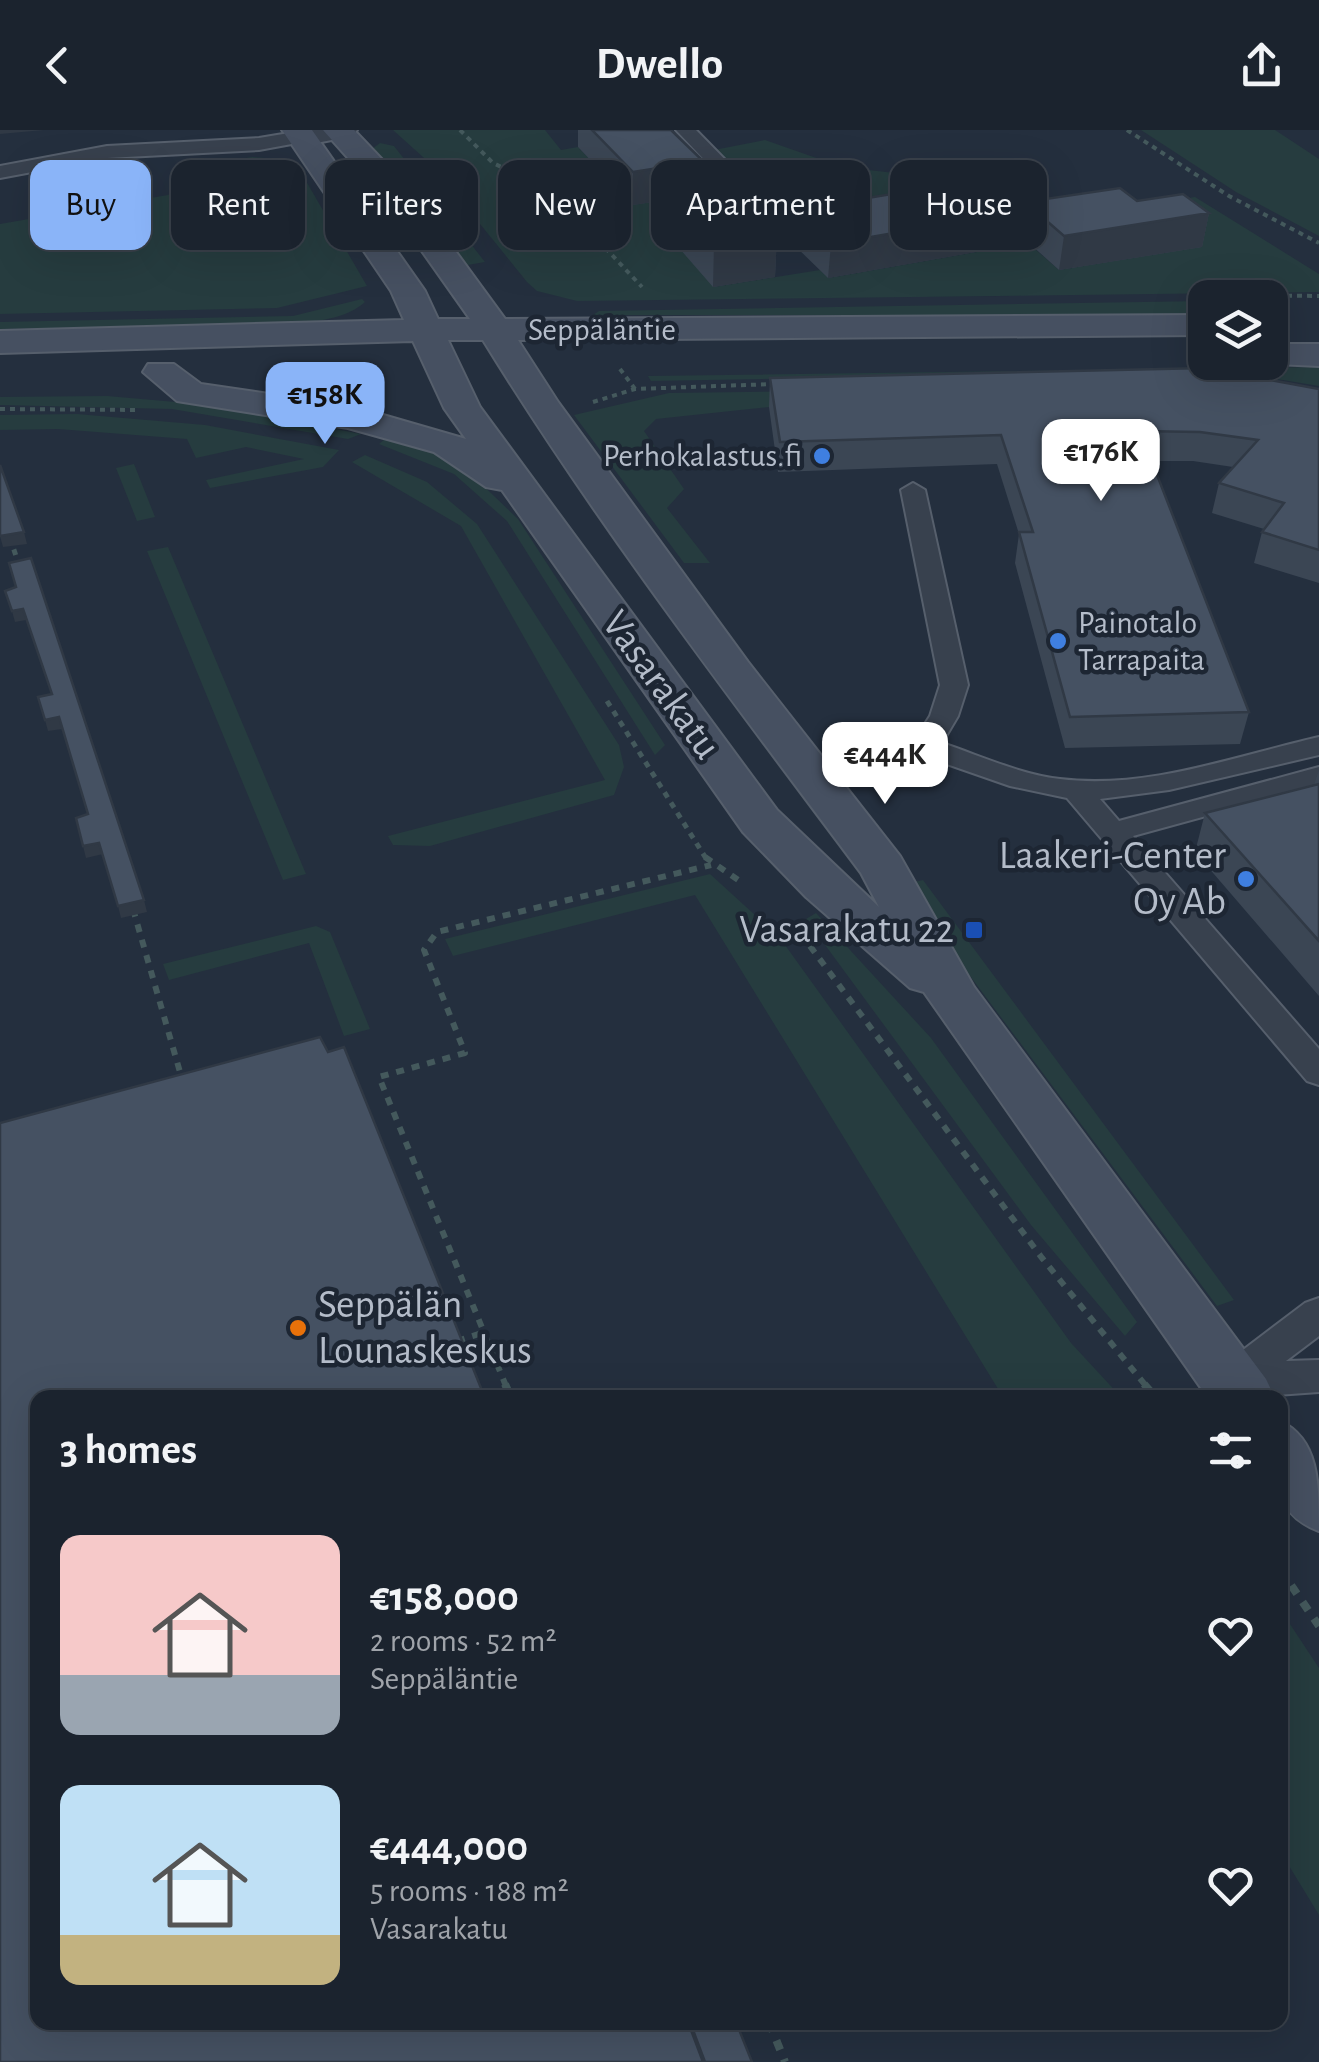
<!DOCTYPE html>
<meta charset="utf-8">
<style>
:root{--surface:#1b232e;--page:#282f3a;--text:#f1f3f6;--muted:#a0a4aa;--line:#39404a;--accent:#8ab4f8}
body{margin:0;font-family:"Alegreya Sans",sans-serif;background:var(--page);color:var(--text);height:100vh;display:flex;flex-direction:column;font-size:38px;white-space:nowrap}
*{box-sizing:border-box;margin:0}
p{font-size:32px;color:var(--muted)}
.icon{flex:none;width:55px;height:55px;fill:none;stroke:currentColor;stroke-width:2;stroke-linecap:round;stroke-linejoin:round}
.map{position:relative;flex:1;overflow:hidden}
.panel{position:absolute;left:30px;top:1260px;width:1258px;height:640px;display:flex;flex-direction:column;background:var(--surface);border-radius:20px;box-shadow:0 10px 40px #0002,0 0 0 2px var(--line)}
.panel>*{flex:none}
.guide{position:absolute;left:30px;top:30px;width:1260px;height:90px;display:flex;gap:20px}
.tools{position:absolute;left:1188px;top:150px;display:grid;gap:20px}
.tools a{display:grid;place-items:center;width:100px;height:100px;border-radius:20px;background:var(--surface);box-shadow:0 10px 40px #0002,0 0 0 2px var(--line);font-size:50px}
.price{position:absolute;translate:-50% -85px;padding:0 22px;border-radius:20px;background:#fff;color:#222;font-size:32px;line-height:65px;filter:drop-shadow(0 2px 5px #0008)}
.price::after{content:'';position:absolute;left:50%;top:60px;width:30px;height:22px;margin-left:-15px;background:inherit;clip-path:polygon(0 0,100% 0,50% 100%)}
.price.on{background:var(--accent);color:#111}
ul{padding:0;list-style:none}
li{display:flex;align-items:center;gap:30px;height:250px;padding:0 30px}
li span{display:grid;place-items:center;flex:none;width:280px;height:200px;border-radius:20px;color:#555}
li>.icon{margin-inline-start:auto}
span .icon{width:120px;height:120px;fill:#fffc;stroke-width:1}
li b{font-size:42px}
h2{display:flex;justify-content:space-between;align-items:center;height:120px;padding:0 30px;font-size:42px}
.chip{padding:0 35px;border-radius:20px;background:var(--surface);box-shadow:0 10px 40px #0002,0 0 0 2px var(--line);font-size:35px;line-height:90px}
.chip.on{background:var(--accent);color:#111}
header{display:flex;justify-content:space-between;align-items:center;height:130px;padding:0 30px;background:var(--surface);font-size:45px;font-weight:700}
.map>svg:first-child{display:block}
</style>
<header><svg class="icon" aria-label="back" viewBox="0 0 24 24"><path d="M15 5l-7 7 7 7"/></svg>Dwello<svg class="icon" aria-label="share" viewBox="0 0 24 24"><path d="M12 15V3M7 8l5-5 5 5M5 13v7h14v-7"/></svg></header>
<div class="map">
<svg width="1319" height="1932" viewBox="0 0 1319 1932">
<rect width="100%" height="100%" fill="#242f3e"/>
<!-- green -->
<path fill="#263c3f" d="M393 0H545L561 20 578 17 633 75 727 59 714 157 820 140 829 148 1028 113 1059 140 1200 117 1119 80 1195 67 1319 144V162L577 171 537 161 527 152 434 37Z
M1141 0H1275L1319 29V106L1236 62Z
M765 10 842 37 956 50 961 55 781 88 714 20Z
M380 13 394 16 485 132 462 136 418 73 372 19Z
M252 27 280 29 299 39 367 156 277 178 0 184V94L168 65 216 33Z
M362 169 365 172C348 187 327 189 306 193L0 199V192L293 186Z
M1205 171V181L1172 185H593L599 181Z
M1319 237V256L1271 248 1151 242 651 251 648 246Z
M1187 256 1319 270 769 277 656 289 644 301 684 359 667 378 710 433H684L574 285 669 263Z
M107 266 210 275 361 304 348 309 172 279 0 275V267Z
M77 284 205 295 339 320 323 337 210 358 206 350 304 329 246 317 196 328 187 309 58 299 0 300V285Z
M385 309 432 322 469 342 518 389 665 615 655 625 507 391 454 344 379 314Z
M365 325 427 352 477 394 619 615 624 637 614 665 430 716 393 715 388 706 605 650 461 396 352 332Z
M134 334 155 387 137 391 116 338Z
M168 417 306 744 283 750 147 421Z
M710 744 780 808 1071 1213 1121 1267H1003L695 765 453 826 445 809Z
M923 750 1234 1170 1217 1176 902 755Z
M816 783 931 908 1137 1192 1125 1206 1031 1095 806 789Z
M316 796 330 802 370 899 344 906 309 813 169 850 163 834Z
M1280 1479 1319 1538V1785L1280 1721Z"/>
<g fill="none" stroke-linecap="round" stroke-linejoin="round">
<!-- lane casing -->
<g stroke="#565f6c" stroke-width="4">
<path id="lane" d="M676 0H696L784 90 838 80 848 86 838 92 772 101Z
M301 1 310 7 308 11 259 20 107 28 0 48V36L107 16 259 8Z
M913 353 925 360 968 555 958 586 942 613C981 626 1019 644 1060 649 1146 660 1236 626 1319 607V625L1169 660 1100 669 1119 691 1319 637V655L1133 706 1319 919V955L1307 951 1067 668 1010 656 915 623 910 617 930 586 940 555 901 360Z
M1319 1168V1206L1286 1231 1319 1230V1262L1233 1268 1218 1263 1212 1251 1218 1239 1305 1173Z"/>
</g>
<!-- street casing -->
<g stroke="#565f6c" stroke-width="4">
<path id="street" d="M357 0 352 6 301 16 286 7 293 0Z"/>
</g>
<!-- secondary casing -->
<g stroke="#565f6c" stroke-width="4">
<path id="secondary" d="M282 0H312L425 161 438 189H470L388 73 323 0H354L410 59 505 189 1205 185V205L518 210 558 272 748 532 900 726 974 857 1266 1249 1275 1268H1208L924 862 910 858 806 767 743 702 502 360 486 357 434 322 348 298 177 271 143 242 148 234H174L201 254 352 276 466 309 444 278 413 211 0 223V201L404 190 391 161ZM448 210H483C597 395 731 569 861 743L879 777 777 680 480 277Z
M1270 214H1319V236L1257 233 1270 232Z
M1280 1291C1319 1309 1319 1353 1319 1401 1265 1381 1280 1339 1280 1291Z"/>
</g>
<!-- path-far3 -->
<path stroke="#44595c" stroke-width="4" stroke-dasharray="5 5" stroke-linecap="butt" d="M460 0 493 33 552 61 642 157
M1127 0 1229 66 1319 113
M1227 165 1319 166
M620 239 635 259
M593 272 635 259 774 254
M0 279 138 280"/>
<!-- path-far2 -->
<path stroke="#44595c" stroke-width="5" stroke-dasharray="6 6" stroke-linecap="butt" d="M10 408 19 435
M607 571 707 730"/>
<!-- path-far1 -->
<path stroke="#44595c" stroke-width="6" stroke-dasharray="8 8" stroke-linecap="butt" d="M705 727 744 754
M133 779 182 949
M810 816 1042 1128 1146 1256
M457 1211 485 1202
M506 1256 379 947 465 923 424 820 437 802 711 735"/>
<!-- path -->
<path stroke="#44595c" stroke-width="8" stroke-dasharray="10 10" stroke-linecap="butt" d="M505 1254 511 1268
M1144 1254 1156 1268
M1280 1439 1319 1496
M769 1892 785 1932"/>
<!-- lane -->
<use href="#lane" fill="#38414e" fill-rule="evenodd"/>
<!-- street -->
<use href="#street" fill="#38414e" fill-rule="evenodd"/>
<!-- secondary -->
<use href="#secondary" fill="#465061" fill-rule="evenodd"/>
</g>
<!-- wall -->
<path fill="#3b4654" d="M578 0H671L703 47 777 105 775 147 713 157 659 95V71L633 75 578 17Z
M1137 71 1209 83 1202 117 1059 140 1021 106 1025 72Z
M795 80 991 86 987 120 828 148 793 114Z
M770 248 1319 259V453L1254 433 1262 402 1264 399 1212 383 1219 353 1233 337 1193 331H1152L1249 582 1240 614 1065 618 1015 433 1019 404 997 334 778 342 769 277Z
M1319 640V866L1195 722 1205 683 1314 655Z"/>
<!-- shaded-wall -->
<path fill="#303945" d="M0 0H44L0 4Z
M703 31V64L659 54V71L633 75V42Z
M1209 83 1202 117 1059 140 1064 106Z
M991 86 987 120 828 148 831 114Z
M777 105 775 147 713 157 714 115Z
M24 402 27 414 3 417 0 406Z
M23 479 26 490 15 492 12 481Z
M59 587 62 599 48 601 45 590Z
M99 713 103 724 86 728 83 716Z
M144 770 147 782 121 788 118 776Z"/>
<!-- building -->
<path fill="#455162" stroke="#303945" stroke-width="2.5" d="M592 0H671L703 31 633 42Z
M719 45 777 105 714 115 659 54Z
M952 54 991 86 831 114 795 80Z
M1120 58 1137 71 1183 64 1209 83 1064 106 1025 72Z
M1206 238 1319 259V420L1262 402 1284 373 1219 353 1258 310 1200 302 1140 301 1249 582 1070 587 1019 402H1033L1001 305 780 312 770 248Z
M0 335 24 402 0 406Z
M31 428 144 770 118 776 99 713 83 716 76 688 88 684 59 587 45 590 38 567 52 564 23 479 12 481 5 461 16 457 9 433Z
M1319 654V811L1205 683Z
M320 907 328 922 344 917 485 1268H38V1892H688L703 1932H0V993Z
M690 1892H736L752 1932H705Z"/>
<!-- markers -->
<g fill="#3f7fe0" stroke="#1d2633" stroke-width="4">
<circle cx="822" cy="326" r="10"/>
<circle cx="1058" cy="511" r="10"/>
<circle cx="1246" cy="749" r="10"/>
</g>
<rect fill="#1a4fb4" stroke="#1d2633" stroke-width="4" x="964" y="790" width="20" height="20" rx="5"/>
<circle fill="#e8710a" stroke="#1d2633" stroke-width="4" cx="298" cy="1198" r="10"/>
<g text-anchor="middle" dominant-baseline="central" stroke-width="9" stroke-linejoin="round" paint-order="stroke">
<!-- far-street labels -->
<g font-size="32" fill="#b4bcc9" stroke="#1d2633">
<text x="602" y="200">Seppäläntie</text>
</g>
<!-- far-poi labels -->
<g font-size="32" fill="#b4bcc9" stroke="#1d2633" text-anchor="end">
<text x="802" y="326">Perhokalastus.fi</text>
<text x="1078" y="493" text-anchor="start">Painotalo<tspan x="1078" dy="37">Tarrapaita</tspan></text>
</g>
<!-- street labels -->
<g font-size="40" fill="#b4bcc9" stroke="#1d2633">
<text transform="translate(661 555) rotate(54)">Vasarakatu</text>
</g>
<!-- poi labels -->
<g font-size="40" fill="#b4bcc9" stroke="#1d2633" text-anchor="end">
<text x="1226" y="726">Laakeri-Center<tspan x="1226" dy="46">Oy Ab</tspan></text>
<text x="954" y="800">Vasarakatu 22</text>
<text x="318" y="1175" text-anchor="start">Seppälän<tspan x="318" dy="46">Lounaskeskus</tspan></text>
</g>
</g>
</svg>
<div class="tools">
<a><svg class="icon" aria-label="layers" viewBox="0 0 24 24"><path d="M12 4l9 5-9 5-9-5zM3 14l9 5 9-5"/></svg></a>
</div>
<b class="price on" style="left:325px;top:317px">€158K</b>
<b class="price" style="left:1101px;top:374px">€176K</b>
<b class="price" style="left:885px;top:677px">€444K</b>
<div class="guide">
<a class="chip on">Buy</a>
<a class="chip">Rent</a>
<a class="chip">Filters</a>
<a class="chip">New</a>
<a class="chip">Apartment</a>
<a class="chip">House</a>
</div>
<section class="panel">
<h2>3 homes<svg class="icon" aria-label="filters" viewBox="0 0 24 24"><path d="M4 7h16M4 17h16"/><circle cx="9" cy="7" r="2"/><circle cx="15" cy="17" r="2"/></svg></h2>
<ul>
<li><span style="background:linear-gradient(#f6c9c9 70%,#9aa5b1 0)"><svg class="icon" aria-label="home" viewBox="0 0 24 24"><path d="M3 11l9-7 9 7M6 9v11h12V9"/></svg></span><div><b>€158,000</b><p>2 rooms · 52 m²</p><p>Seppäläntie</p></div><svg class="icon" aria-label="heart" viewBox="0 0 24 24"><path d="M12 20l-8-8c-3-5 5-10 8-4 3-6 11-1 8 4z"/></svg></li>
<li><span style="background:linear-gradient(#bfe0f5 75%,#c2b280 0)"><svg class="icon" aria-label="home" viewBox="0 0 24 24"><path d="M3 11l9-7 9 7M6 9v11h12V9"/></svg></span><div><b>€444,000</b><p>5 rooms · 188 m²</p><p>Vasarakatu</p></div><svg class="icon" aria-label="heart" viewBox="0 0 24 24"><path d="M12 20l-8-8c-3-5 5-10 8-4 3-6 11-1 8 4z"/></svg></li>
</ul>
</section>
</div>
